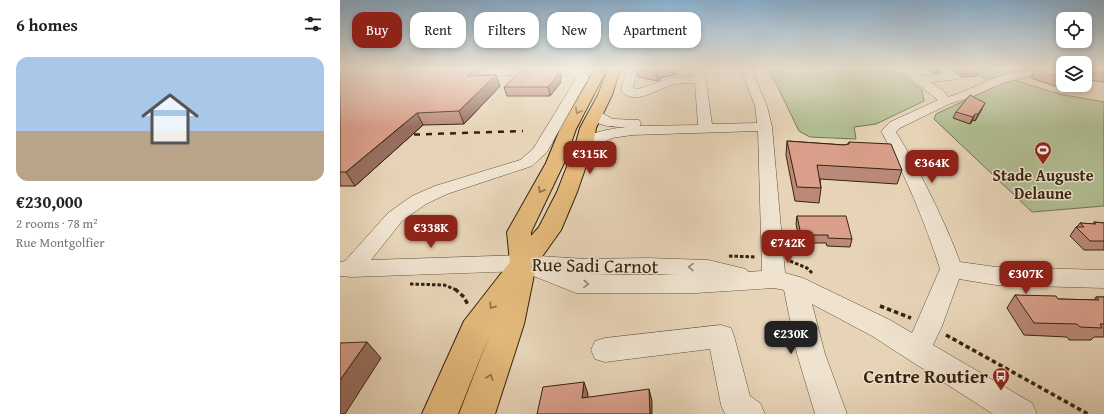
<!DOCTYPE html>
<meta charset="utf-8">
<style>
:root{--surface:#fff;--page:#f6f6f6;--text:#222;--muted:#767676;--line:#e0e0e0;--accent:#8f2418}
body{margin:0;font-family:"Gentium Book Plus",serif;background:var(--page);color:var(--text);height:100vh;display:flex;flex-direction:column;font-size:15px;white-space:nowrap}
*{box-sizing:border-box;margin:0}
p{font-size:13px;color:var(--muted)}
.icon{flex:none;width:22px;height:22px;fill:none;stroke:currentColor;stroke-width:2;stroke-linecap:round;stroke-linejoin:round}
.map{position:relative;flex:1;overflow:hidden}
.details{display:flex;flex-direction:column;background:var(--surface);width:340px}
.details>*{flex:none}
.banner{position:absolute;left:12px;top:12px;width:380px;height:36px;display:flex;gap:8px}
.controls{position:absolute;left:716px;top:12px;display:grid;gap:8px}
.controls a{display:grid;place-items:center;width:36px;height:36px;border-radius:8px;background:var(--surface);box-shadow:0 2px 6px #0003;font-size:20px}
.price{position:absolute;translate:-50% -34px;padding:0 9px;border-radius:8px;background:var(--accent);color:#fff;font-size:13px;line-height:26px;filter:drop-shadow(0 1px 2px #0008)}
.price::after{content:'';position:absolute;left:50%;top:24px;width:12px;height:9px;margin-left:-6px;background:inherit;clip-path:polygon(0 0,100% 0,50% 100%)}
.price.on{background:#222;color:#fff}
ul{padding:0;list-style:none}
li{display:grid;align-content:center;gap:8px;height:212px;padding:0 16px}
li+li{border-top:1px solid var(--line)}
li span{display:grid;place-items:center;height:124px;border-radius:12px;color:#555}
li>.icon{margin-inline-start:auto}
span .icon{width:72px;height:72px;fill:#fffc;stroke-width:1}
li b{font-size:17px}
h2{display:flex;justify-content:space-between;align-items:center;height:48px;padding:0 16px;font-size:17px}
.pill{padding:0 14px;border-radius:12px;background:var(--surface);box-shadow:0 2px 6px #0003;font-size:14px;line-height:36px}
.pill.on{background:var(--accent);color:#fff}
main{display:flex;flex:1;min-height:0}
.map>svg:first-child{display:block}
</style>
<main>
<section class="details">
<h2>6 homes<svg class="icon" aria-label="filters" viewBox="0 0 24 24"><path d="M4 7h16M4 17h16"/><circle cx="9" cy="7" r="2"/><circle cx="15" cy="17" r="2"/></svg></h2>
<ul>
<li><span style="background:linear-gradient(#a9c7e8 60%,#b9a48a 0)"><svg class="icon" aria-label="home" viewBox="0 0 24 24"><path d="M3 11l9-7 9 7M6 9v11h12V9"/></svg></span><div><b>€230,000</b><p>2 rooms · 78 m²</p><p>Rue Montgolfier</p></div></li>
</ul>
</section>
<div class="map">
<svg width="764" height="414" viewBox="0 0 764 414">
<rect width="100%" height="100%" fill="#e7d4b7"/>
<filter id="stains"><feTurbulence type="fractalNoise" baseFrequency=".005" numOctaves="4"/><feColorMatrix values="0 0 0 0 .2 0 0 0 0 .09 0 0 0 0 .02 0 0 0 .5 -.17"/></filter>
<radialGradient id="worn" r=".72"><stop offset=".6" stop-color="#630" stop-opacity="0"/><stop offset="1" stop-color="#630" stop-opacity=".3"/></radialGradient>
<!-- green -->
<path fill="#b1be92" stroke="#747050" d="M429 69H553L582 90 584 101 536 124 514 127 516 139 470 137 459 131Z
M627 69H694L647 79Z
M674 80 719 94 764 102V206L692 212 594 119 596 114 660 84Z"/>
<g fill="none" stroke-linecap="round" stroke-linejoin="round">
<!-- minor casing -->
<g stroke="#624f39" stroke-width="1">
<path id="minor" d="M174 69H234L243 71 249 77 207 152 192 166 107 194 86 204 62 221 31 260 183 255 246 259 307 258 368 260 406 269 408 272 422 271 418 131 292 135 272 138 249 149 244 151 239 149 236 146C246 132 270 129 286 127 274 127 256 127 248 115L250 112H260L273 119 299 120 301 123 300 126 358 125 355 83C347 83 339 83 332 85 318 89 293 107 281 90L287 69H297L293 88 298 89 332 78 354 76V69H364L372 124 417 123 415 106 401 69H411L427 106 432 127 445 273 463 278 550 320 572 333 600 269C585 222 565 174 541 131L550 122 598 100 559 69H571L581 76 603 74 597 69C607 69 614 69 621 77L619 79 590 82 604 91 608 97C625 92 641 83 658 77 680 70 700 69 723 69V71L720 72 690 76 665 82 631 97 609 104 560 128 556 132C580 171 604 219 620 262L656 267 764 270V288L656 285 619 279 602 326 593 345 692 403 697 414H653L532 336 472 304 485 354 507 414H475L457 354 444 290 434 288 356 293H236L181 271 11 277 0 276V262L5 261 48 213 72 196 95 186 180 160 193 149 237 77 229 74 113 76 108 73 113 70ZM307 274 337 275H248Z
M381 325 391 328 394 336 410 396 420 403 425 414H385L381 405 370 349 265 362 255 359 251 350 255 341 265 338Z"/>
</g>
<!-- major casing -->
<g stroke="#36230f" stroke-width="2">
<path id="major" d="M255 69H267L236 129 224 163 191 232V236L199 227 217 192 235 146 240 128 258 95 268 69H280L272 95 256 128 253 146 237 192 221 230 196 265 184 324 155 414H119L151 331 118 414H82L124 321 170 262 167 232 206 163 220 129Z"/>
</g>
<!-- path-far1 -->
<path stroke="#36230f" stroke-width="3" stroke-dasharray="3.5 2" stroke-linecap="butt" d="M389 256 416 257
M450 261 467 268 473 274
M70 284 104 285 117 290"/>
<!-- path -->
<path stroke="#36230f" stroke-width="3.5" stroke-dasharray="4.5 3" stroke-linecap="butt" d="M115 289 124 297 128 305
M540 306 571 318
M606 335 748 414"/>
<!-- minor -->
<use href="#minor" fill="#efe3d0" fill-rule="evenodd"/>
<!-- major -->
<use href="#major" fill="#e4ba7c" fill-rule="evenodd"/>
<!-- rail -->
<path stroke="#36230f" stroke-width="2.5" stroke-dasharray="6 6" stroke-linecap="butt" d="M62 135 183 131"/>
</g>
<!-- wall -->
<path fill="#bb8978" stroke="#36230f" d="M0 69H138L140 75H156L160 86 124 124 83 125 15 186H0Z
M297 69 337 74 320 78V80L317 81 298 77Z
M586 69H599V73H594Z
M609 69H629L637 73 636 76 622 77 614 70Z
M695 69H723V85L718 87 691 78Z
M745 69H764V82L750 80 745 81Z
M222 78 220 80 221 82 210 96H167L164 87Z
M642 109 635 121 633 120 630 124 613 118 616 112Z
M447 141 504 145 508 144 509 142 562 170 557 184 480 179 481 188 479 203 455 201 446 155Z
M457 216 512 239 510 247 487 246 486 243H460L456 224Z
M754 222 764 223V250H744L730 236 736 227H737L740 223 753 224Z
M675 295 718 299 754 300 756 297H764V337H754L751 340H729L727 337 684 335 667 308Z"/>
<!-- shaded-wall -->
<path fill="#996f61" stroke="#36230f" d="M135 69H138L141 77 127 76Z
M220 69 222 78 220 80 221 82 210 96 208 87Z
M319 69H337V74L320 78V80L317 81 316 73Z
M595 70H600L599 73H594Z
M754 72 750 80 745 81V74Z
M156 75 160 86 124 124 119 111Z
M722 78H723V85H726L718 87Z
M645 103 642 109 635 121 638 114Z
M77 113 83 125 15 186 6 172Z
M635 114 633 120 630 124 633 117Z
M27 342 41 358 5 414H0V380Z
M244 382 248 394 247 411 242 398Z
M309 389 312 401V414H310Z"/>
<!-- building -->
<path fill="#da9f8b" stroke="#36230f" d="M50 69H135L127 76 156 75 119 111 77 113 6 172H0V70Z
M183 69H220L217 74H219L208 87H164Z
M297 69H322H319V72L316 73Z
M592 69H599L600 70H595Z
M617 69H629L637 73 623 74Z
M695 69H723V78H722Z
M745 69H764V73L754 72 745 74Z
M630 95 645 103 638 114H635L633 117 616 112Z
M447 141 504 145 509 144V142L551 144 562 170 477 165 481 188 457 187Z
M457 216H506L512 239 488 238V235H461Z
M754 222 764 223V241H750L736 227H744L740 223 756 224Z
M675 295 716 296 718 299 759 300 756 297H764V324H760L762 328 740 327 737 324 694 323Z
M27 342 0 380V343Z
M244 382 242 398 309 389 310 414H197L203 387Z"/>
<!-- one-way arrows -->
<defs><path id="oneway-chevron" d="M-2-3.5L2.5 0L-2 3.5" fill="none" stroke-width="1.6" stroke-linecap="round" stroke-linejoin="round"/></defs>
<g stroke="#8d6e46">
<use href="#oneway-chevron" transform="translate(238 111) rotate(118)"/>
<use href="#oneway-chevron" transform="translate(201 190) rotate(117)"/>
<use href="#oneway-chevron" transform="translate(152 306) rotate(125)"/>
<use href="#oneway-chevron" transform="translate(150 377) rotate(-71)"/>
</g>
<g stroke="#928370">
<use href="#oneway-chevron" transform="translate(351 267) rotate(-178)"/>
<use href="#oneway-chevron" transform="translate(246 284) rotate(3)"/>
</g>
<!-- sky -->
<linearGradient id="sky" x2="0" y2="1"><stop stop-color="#8ab4d6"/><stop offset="0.54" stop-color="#f4ecdf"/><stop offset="1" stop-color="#f4ecdf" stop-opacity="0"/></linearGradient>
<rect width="764" height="127" fill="url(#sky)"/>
<!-- icons -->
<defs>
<g id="stadium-pin" transform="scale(0.9)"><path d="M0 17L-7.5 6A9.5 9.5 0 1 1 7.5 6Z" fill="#8f2418" stroke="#efe3d0"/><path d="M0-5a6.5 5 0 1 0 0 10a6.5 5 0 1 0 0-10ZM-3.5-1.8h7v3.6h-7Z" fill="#fff"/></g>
<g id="bus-pin" transform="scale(0.9)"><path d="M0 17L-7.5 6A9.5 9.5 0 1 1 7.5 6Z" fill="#8f2418" stroke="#efe3d0"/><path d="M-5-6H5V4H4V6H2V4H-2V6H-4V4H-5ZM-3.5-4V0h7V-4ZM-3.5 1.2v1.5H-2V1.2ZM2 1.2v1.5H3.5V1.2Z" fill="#fff"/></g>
</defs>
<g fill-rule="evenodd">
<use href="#stadium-pin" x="703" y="150"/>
<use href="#bus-pin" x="661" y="376"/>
</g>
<g text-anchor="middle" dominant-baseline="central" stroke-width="3" stroke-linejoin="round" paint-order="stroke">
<!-- poi labels -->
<g font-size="16" font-weight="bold" fill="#36230f" stroke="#efe3d0">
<text x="703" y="175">Stade Auguste<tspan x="703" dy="18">Delaune</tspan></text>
</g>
<!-- near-street labels -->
<g font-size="19" fill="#36230f" stroke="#efe3d0">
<text transform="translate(255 265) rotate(1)">Rue Sadi Carnot</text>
</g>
<!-- near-poi labels -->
<g font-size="19" font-weight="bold" fill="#36230f" stroke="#efe3d0" text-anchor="end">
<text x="648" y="376">Centre Routier</text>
</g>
</g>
<rect width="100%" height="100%" filter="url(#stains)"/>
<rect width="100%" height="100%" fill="url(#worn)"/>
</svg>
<div class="controls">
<a><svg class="icon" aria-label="locate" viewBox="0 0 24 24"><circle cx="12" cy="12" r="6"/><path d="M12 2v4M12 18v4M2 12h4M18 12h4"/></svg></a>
<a><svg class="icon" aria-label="layers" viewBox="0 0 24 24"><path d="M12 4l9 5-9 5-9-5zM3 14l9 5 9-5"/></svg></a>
</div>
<b class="price" style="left:250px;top:175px">€315K</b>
<b class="price" style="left:592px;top:184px">€364K</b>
<b class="price" style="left:91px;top:249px">€338K</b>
<b class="price" style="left:448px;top:264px">€742K</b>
<b class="price" style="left:686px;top:295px">€307K</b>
<b class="price on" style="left:451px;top:355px">€230K</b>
<div class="banner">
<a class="pill on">Buy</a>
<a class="pill">Rent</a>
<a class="pill">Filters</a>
<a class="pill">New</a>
<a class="pill">Apartment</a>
</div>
</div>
</main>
